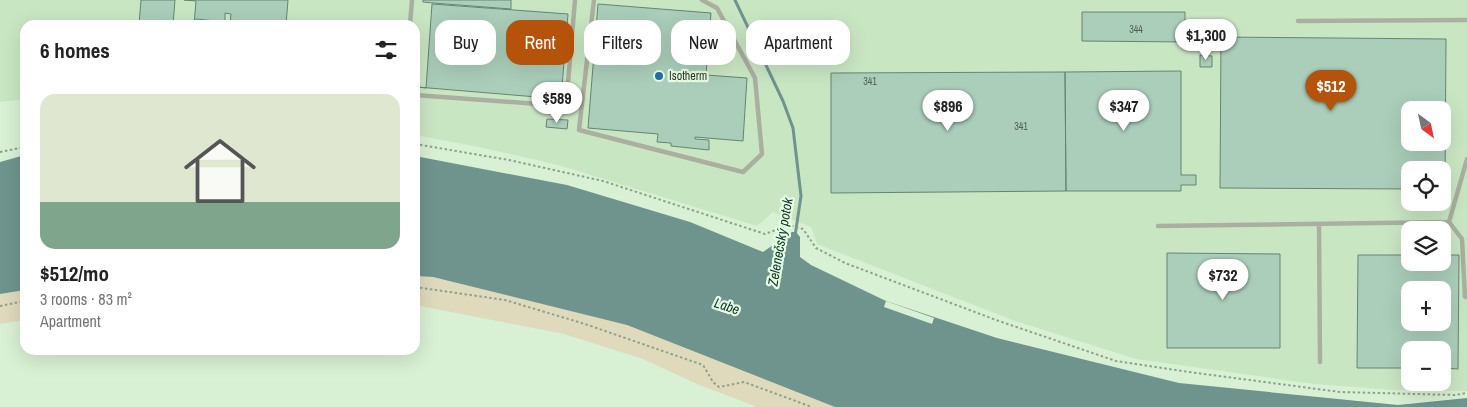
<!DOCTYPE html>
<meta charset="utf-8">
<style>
:root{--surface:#fff;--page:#f2f2f2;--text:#222;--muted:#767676;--accent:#b45309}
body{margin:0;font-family:"Archivo Narrow",sans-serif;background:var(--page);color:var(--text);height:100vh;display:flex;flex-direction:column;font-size:19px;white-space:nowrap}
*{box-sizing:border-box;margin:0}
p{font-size:16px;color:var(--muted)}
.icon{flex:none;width:28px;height:28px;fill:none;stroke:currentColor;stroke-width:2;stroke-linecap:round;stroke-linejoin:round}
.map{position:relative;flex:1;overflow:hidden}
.drawer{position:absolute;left:20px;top:20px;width:400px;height:335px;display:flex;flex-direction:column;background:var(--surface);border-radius:15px;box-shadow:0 5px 20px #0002}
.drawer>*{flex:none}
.hud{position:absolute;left:435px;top:20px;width:475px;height:45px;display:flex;gap:10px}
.needle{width:32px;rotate:147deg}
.fabs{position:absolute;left:1401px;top:101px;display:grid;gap:10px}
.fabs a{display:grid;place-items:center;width:50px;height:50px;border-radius:10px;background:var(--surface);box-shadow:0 5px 20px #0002;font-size:25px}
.price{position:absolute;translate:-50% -42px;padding:0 11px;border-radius:18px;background:#fff;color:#222;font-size:16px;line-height:32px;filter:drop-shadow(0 1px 2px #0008)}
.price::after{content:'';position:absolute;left:50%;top:30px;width:15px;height:11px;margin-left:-8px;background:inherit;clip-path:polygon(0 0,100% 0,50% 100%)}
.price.selected{background:var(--accent);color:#fff}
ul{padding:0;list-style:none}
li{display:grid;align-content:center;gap:10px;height:265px;padding:0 20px}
li span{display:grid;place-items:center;height:155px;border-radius:15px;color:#555}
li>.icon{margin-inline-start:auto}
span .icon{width:90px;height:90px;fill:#fffc;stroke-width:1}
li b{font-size:21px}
h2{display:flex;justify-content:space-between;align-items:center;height:60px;padding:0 20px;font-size:21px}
.tag{padding:0 18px;border-radius:15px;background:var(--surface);box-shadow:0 5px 20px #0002;font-size:18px;line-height:45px}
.tag.selected{background:var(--accent);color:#fff}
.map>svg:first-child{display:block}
</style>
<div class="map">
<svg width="1467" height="407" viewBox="0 0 1467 407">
<rect width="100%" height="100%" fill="#d8f0d3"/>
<!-- built -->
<path fill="#c9e6c3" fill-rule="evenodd" d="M0 0H1467V391L1392 390 1314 384 1136 359 1015 321 817 244 811 227 773 212 757 226 558 165 479 147 415 135V25H25V99L0 102ZM1410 110H1442V142H1410ZM1410 170H1442V202H1410ZM1410 230H1442V262H1410ZM1410 290H1442V322H1410ZM1410 350H1442V382H1410Z"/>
<!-- green -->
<path fill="#dfdabc" d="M415 276 433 277 627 325 835 407H757L697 384 643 359 564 334 415 305Z
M25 290V320L0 324V294Z"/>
<!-- water -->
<path fill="#6e948d" d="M25 155V290L0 294V162Z
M415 156 567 185 690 222 763 252 792 232H796L800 237V257L811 265 886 301 997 338 1179 383 1398 405 1467 398V407H835L627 325 433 277 415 276Z"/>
<!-- pier -->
<path fill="#d8f0d3" d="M886 301 934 318 932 324 884 307Z"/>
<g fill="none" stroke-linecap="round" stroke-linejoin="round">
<!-- stream -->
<path stroke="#6e948d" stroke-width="3" d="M735 0 783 101 793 128 801 196 795 236"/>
</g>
<!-- building -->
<path fill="#aaceba" stroke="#648573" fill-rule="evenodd" d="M141 0H175L173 25H139Z
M184 0H288L286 25H230L231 14 225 13V22L196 19 194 25 196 1Z
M423 0H511V9L433 3 423 2Z
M432 4 568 14 561 99 417 87 426 88Z
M598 4 711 13 706 75 747 78 743 141 695 137V139L709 140V150L671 146V143L657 142 658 134 588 128Z
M1082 12H1185V42L1082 41Z
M1221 37 1446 39 1445 189H1442V170H1410V189L1220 188ZM1410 110H1442V142H1410Z
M1200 48a6 6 0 1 1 12 0a6 6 0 1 1-12 0Z
M1200 55 1212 56V67H1200Z
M1181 71V175H1196V185H1181V191H1066L1065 72Z
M1065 72 1066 191 831 193V73Z
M547 119 568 120 567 129 546 127Z
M1167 253 1280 254V348H1167Z
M1358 255H1410V262H1442V255H1459L1458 369 1442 368V350H1410V368H1357ZM1410 290H1442V322H1410Z"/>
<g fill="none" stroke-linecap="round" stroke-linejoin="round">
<!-- path -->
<path stroke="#8fa18c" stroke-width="2" stroke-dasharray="2.5 2.5" stroke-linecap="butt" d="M415 144 509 160 603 181 765 234 789 225 803 229 816 248 845 263 996 320 1116 361 1189 372 1340 392 1455 395 1467 393
M0 152 25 147
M415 287 505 300 585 324 703 365 713 382 719 387 744 382 812 407
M0 306 25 301"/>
<!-- service -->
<path stroke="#abafa0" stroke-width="4.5" d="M594 0 579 130 743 172 762 154 755 78 717 8 702 0
M1298 21 1467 20
M410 25 412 0
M415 95 566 106 575 0
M1449 222 1467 159
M1319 224 1320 362
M1158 226 1449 222 1462 239 1465 297"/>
</g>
<!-- markers -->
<circle fill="#256ea1" stroke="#e5fde0" stroke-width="2" cx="659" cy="76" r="5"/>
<g text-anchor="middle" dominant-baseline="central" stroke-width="4.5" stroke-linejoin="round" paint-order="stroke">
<!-- number labels -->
<g font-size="10" fill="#4f6052">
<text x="1136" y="29">344</text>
<text x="870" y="81">341</text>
<text x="1021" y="126">341</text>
</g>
<!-- poi labels -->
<g font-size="12" fill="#313b2f" stroke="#e5fde0" text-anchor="start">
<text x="669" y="76">Isotherm</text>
</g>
<!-- water labels -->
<g font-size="14" font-style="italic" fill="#103731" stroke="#e5fde0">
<text transform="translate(780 242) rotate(-80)">Zelenečský potok</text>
<text transform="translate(727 306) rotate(18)">Labe</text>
</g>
</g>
</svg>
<div class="fabs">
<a><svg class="needle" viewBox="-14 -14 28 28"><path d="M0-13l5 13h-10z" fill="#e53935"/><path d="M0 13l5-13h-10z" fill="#767676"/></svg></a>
<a><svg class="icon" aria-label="locate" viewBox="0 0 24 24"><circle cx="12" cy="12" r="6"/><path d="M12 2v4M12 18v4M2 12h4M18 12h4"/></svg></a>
<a><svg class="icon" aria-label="layers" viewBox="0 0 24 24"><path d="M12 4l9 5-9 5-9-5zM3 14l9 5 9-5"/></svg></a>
<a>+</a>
<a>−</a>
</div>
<b class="price" style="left:1206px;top:61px">$1,300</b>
<b class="price selected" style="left:1331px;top:112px">$512</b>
<b class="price" style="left:557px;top:124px">$589</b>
<b class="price" style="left:948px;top:132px">$896</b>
<b class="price" style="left:1124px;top:132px">$347</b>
<b class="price" style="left:1223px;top:301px">$732</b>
<div class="hud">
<a class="tag">Buy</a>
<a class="tag selected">Rent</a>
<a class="tag">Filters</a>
<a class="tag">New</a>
<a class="tag">Apartment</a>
</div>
<section class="drawer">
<h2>6 homes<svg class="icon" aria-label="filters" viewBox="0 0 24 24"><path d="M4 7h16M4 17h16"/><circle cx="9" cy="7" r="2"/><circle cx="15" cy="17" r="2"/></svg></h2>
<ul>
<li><span style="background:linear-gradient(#dfe7d0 70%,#7fa58c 0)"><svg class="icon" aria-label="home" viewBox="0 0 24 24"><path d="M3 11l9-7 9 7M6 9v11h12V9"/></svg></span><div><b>$512/mo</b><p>3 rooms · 83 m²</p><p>Apartment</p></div></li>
</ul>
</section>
</div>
